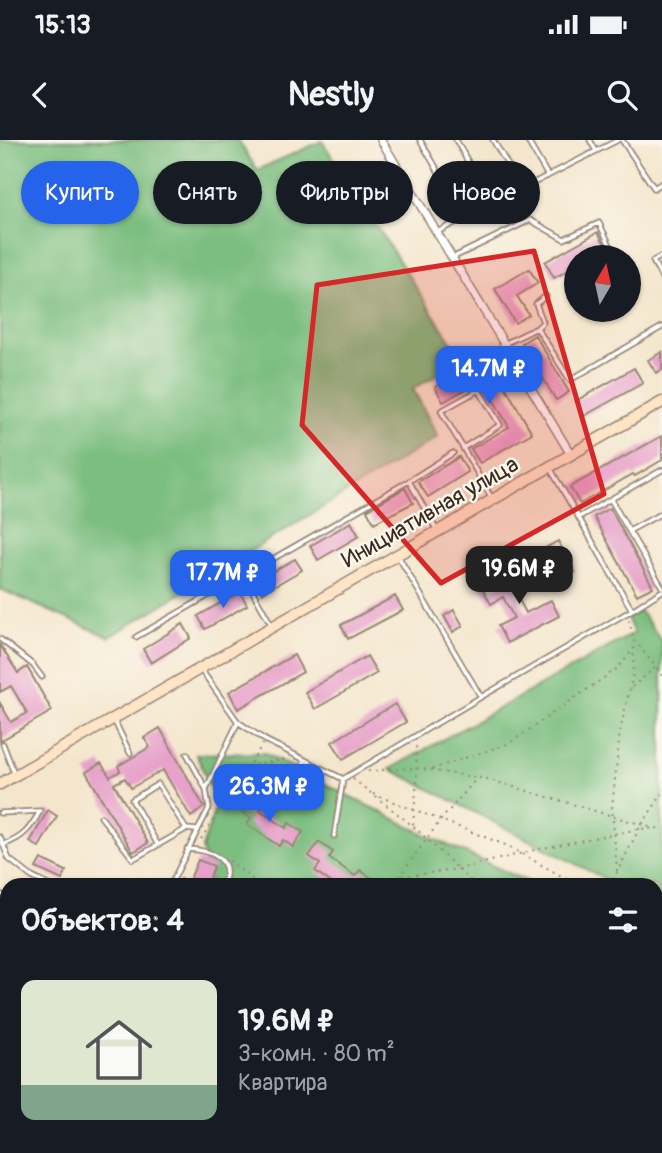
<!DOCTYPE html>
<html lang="ru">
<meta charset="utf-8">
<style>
:root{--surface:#171b24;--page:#242831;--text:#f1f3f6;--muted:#9ea1a6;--accent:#2563eb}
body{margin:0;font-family:Pangolin,sans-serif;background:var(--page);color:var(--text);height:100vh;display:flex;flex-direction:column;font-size:26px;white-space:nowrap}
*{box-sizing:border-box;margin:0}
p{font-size:23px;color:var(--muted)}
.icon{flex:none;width:38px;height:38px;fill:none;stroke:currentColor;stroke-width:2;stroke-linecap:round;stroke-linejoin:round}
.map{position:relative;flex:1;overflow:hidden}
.panel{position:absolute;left:0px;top:738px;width:663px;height:275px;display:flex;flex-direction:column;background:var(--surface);border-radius:21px 21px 0 0;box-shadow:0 2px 5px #0004}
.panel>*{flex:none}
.hud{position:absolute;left:21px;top:21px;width:621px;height:63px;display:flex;gap:14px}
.needle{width:46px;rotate:9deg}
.fabs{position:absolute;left:564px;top:105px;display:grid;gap:14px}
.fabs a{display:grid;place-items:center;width:77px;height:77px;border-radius:50%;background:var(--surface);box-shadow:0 2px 5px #0004;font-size:35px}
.price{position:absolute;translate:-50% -60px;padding:0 16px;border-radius:14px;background:var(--accent);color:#fff;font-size:23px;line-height:46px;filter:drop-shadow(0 2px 4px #0008)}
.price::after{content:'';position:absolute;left:50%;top:42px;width:21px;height:16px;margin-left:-10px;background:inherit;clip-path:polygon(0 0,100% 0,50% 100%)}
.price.current{background:#222;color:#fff}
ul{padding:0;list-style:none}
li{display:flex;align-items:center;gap:21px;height:175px;padding:0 21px}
li span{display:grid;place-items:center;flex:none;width:196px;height:140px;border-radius:14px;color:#555}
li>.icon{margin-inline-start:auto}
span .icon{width:84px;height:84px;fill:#fffc;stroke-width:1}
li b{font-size:30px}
h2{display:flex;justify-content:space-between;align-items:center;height:84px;padding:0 21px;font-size:30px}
.pill{padding:0 24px;border-radius:32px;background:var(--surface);box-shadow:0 2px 5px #0004;font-size:24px;line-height:63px}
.pill.current{background:var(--accent);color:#fff}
.status{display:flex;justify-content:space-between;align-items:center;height:49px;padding:0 35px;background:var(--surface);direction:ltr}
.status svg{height:19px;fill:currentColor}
header{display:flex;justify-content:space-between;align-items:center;height:91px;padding:0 21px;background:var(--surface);font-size:32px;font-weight:700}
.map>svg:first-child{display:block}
</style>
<div class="status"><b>15:13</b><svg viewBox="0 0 49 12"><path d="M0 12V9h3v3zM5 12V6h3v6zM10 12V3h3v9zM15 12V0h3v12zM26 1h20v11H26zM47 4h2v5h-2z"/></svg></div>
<header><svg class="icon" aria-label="back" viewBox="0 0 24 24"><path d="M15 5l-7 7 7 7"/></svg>Nestly<svg class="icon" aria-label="search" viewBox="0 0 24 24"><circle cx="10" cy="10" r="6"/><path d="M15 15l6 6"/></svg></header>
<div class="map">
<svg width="662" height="1013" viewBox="0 0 662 1013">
<rect width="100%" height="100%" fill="#fbf7ec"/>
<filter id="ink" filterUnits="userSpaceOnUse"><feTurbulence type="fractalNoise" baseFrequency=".0143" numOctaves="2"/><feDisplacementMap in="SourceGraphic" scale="14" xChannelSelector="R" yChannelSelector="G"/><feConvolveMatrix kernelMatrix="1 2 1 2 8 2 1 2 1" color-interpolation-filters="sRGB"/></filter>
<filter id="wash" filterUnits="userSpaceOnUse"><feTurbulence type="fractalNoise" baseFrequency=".00686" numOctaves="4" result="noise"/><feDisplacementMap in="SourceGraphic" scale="28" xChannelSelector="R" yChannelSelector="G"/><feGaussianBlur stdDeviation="1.57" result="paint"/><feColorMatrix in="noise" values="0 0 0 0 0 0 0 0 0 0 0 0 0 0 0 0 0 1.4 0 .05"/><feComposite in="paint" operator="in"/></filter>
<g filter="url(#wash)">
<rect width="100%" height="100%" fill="#f4e6cd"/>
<!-- green -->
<path fill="#9adf97" stroke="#6a845a" stroke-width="2" d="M62 1006H153L167 1013H76Z"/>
<!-- forest -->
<path fill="#7bbe80" stroke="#5b744f" stroke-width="2" d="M0 0H238L257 30 322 1 462 219 413 249 438 297 109 497 0 449Z
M640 471 662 501V769L656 766V746L617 745 390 629 634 493 627 478Z
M264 613 430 697 535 745H210L202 708 217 662 196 614Z
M656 796 662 797V1013H656Z"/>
<g id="blocks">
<!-- building -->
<path fill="#e7a1ca" d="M598 92 607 108 590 117H576V126L554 138 545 122Z
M529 129 538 143 517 156 529 175 515 183 495 149Z
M535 195 569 252 556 260 522 203Z
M662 212V230L656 233 648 220Z
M488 217 532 293 480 323 471 309 509 287 482 240 443 262 435 247Z
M634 228 643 243 584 276 576 261Z
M662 296V320L635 336 633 334 580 364 570 347Z
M459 317 468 332 428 357 418 342Z
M405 348 413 363 374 383 367 370Z
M610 368 653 447 637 455 594 377Z
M351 382 359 396 318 420 310 406Z
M558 401 575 432 559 440 542 410Z
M295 419 302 430 262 453 256 441Z
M521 422 532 443 515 452 526 473 551 460 559 476 507 503 498 486 514 478 503 457 491 464 480 444 487 440 492 449 518 436 513 427Z
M240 452 247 465 205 489 198 476Z
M395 456 403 470 348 499 341 485Z
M454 470 463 486 453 492 444 476Z
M183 484 191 498 151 523 143 509Z
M0 505 18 533 27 527 52 571 0 601V563L11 582 27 573 11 546 0 552Z
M294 515 303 532 238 569 229 552Z
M367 516 377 533 315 569 305 552Z
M395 564 406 582 343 619 332 602Z
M160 588 204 667 191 677 163 630 131 648 125 638 114 644 148 703 133 712 86 632 101 623 110 637 120 631 118 626 150 607 144 598Z
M249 655 264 665 260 670 286 688 289 683 303 692 293 707 283 700 279 706 247 684 251 678 239 670Z
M48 670 57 676 39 707 30 702Z
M319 702 333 712 329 718 355 736 360 730 373 739 369 746H336L315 731 320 724 309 716Z
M41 719 66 731 62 740 36 728Z
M198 720 214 726 206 746H187Z
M0 877 7 880V904L0 901Z
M218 1006H263L260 1013H233Z
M525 1006H555L570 1013H527L523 1011Z"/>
</g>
</g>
<g filter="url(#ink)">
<use href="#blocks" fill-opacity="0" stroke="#988876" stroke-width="2"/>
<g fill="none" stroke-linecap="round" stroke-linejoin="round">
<!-- service casing -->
<g stroke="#988876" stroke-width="7">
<path id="service" d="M420 0 465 77
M456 0 491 64
M493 0 522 49
M527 0 548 36
M590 0 596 11
M622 0 654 48 662 43
M437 92 618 0
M662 116 653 121 662 138
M452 118 530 80 564 99 599 83 614 113 606 117
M569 137 576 134
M537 188 543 182 536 164 546 156
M504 204 537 188 570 240 662 187
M463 308 441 271 479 250 500 285 463 308 491 357
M611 360 629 391
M662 373 629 391 662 447
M579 377 662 330
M436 389 409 341 453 313
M244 436 272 486
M632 470 662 451
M136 497 409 341
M0 499 33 525 42 537
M481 557 632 470 550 328
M114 580 130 613
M238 582 265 600 343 639 481 557 398 416
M3 604 14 633
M187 614 206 649
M301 637 304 620
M0 673 40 671C31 688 23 698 5 704
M101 677 133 719 158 705
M186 689 158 705 132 660 158 644 186 689 196 690
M334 696 343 639
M0 697 9 719 32 737 51 746
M187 709C211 710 236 719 222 746
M170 746 209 668 206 649 238 582 202 531
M0 754 7 757
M0 865 7 868
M656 927 662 919
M284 1006 299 1013
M438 1006 440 1013
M402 1013 406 1006
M611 1013 613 1006"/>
</g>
<!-- minor casing -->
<g stroke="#988876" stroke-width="10">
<path id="minor" d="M381 0 570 313
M0 983 7 987
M49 1006 64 1013"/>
</g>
<!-- secondary casing -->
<g stroke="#988876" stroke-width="13">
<path id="secondary" d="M0 644 662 262
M0 916 7 920
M196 1006 210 1013"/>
</g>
<!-- path -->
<path stroke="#988876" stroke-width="2" stroke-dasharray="2 5" stroke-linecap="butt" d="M657 528 662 536
M632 547 656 527 636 502
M248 626 287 619
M432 629 510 603 618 528 632 511
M368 631 416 628 487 639 653 688
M353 639 413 686 476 746
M373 654 508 706 579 746
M413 685 417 639 416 604
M201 699 263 604
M229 721 261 746
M617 731 612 668 620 591 633 535 634 500 629 480
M399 737 440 681 477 638
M178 746 181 738
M393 746 399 737 459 729 543 708 639 689 662 688
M610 746 639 689 662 654
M656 754 662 755
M656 767 662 761
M0 955 7 958
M112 1006 126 1013
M413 1008 425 1013
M120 1013 124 1006"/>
<!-- service -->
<use href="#service" stroke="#fff" stroke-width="3.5"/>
<!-- minor -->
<use href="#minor" stroke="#fff" stroke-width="7"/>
<!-- secondary -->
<use href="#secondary" stroke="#ffe4c6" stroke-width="10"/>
<!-- tram -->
<path stroke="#3b2a1e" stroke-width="2" d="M0 929 7 932
M164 1006 178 1013"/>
</g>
</g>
<!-- marked area -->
<path fill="#d62828" fill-opacity="0.2" stroke="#d62828" stroke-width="5" stroke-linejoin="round" d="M534 111 604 354 441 443 302 285 317 145Z"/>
<g text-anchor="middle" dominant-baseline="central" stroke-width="5" stroke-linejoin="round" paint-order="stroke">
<!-- street labels -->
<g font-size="23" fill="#3b2a1e" stroke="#fbf7ec">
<text transform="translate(430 372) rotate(-30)">Инициативная улица</text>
</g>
</g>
</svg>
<div class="fabs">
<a><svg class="needle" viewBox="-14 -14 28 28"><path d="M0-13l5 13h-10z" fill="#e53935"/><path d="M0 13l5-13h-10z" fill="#9ea1a6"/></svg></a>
</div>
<b class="price" style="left:489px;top:266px">14.7M ₽</b>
<b class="price current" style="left:519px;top:466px">19.6M ₽</b>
<b class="price" style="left:223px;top:470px">17.7M ₽</b>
<b class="price" style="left:269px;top:684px">26.3M ₽</b>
<div class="hud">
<a class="pill current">Купить</a>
<a class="pill">Снять</a>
<a class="pill">Фильтры</a>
<a class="pill">Новое</a>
</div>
<section class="panel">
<h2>Объектов: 4<svg class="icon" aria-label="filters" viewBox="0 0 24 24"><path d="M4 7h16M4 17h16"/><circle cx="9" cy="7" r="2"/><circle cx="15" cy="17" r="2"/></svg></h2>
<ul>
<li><span style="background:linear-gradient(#dfe7d0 75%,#7fa58c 0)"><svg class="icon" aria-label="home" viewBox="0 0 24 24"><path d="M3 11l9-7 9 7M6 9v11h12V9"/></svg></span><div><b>19.6M ₽</b><p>3-комн. · 80 m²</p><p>Квартира</p></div></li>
</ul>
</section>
</div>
